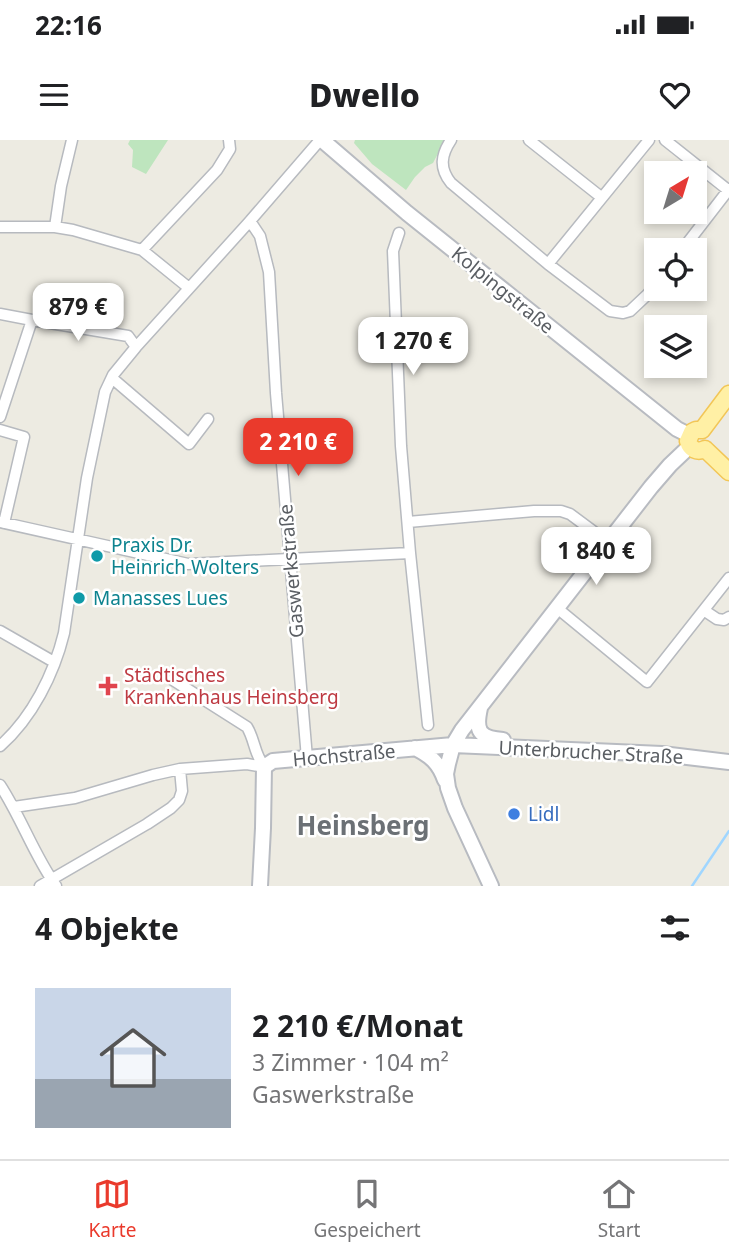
<!DOCTYPE html>
<html lang="de">
<meta charset="utf-8">
<style>
:root{--surface:#fff;--page:#f2f2f2;--text:#202124;--muted:#757577;--line:#e0e0e0;--accent:#ea3a2c}
body{margin:0;font-family:"Noto Sans",sans-serif;background:var(--page);color:var(--text);height:100vh;display:flex;flex-direction:column;font-size:26px;white-space:nowrap}
*{box-sizing:border-box;margin:0}
p{font-size:23px;color:var(--muted)}
.icon{flex:none;width:38px;height:38px;fill:none;stroke:currentColor;stroke-width:2;stroke-linecap:round;stroke-linejoin:round}
.map{position:relative;height:746px;overflow:hidden}
.sheet{display:flex;flex-direction:column;background:var(--surface);flex:1}
.sheet>*{flex:none}
.needle{width:46px;rotate:38deg}
.buttons{position:absolute;left:644px;top:21px;display:grid;gap:14px}
.buttons a{display:grid;place-items:center;width:63px;height:63px;border-radius:0px;background:var(--surface);box-shadow:0 4px 10px #0003;font-size:35px}
.price{position:absolute;translate:-50% -60px;padding:0 16px;border-radius:14px;background:#fff;color:#222;font-size:23px;line-height:46px;filter:drop-shadow(0 2px 4px #0008)}
.price::after{content:'';position:absolute;left:50%;top:42px;width:21px;height:16px;margin-left:-10px;background:inherit;clip-path:polygon(0 0,100% 0,50% 100%)}
.price.active{background:var(--accent);color:#fff}
ul{padding:0;list-style:none}
li{display:flex;align-items:center;gap:21px;height:175px;padding:0 35px}
li+li{border-top:2px solid var(--line)}
li span{display:grid;place-items:center;flex:none;width:196px;height:140px;border-radius:0px;color:#555}
li>.icon{margin-inline-start:auto}
span .icon{width:84px;height:84px;fill:#fffc;stroke-width:1}
li b{font-size:30px}
h2{display:flex;justify-content:space-between;align-items:center;height:84px;padding:0 35px;font-size:30px}
.status{display:flex;justify-content:space-between;align-items:center;height:49px;padding:0 35px;background:var(--surface);direction:ltr}
.status svg{height:19px;fill:currentColor}
header{display:flex;justify-content:space-between;align-items:center;height:91px;padding:0 35px;background:var(--surface);font-size:32px;font-weight:800}
.tabs{display:flex;justify-content:space-around;align-items:center;height:98px;border-top:2px solid var(--line);background:var(--surface);font-size:19px;color:var(--muted)}
.tabs a{display:grid;justify-items:center;gap:4px}
.tabs .active{color:var(--accent)}
.map>svg:first-child{display:block}
</style>
<div class="status"><b>22:16</b><svg viewBox="0 0 49 12"><path d="M0 12V9h3v3zM5 12V6h3v6zM10 12V3h3v9zM15 12V0h3v12zM26 1h20v11H26zM47 4h2v5h-2z"/></svg></div>
<header><svg class="icon" aria-label="menu" viewBox="0 0 24 24"><path d="M4 6h16M4 12h16M4 18h16"/></svg>Dwello<svg class="icon" aria-label="heart" viewBox="0 0 24 24"><path d="M12 20l-8-8c-3-5 5-10 8-4 3-6 11-1 8 4z"/></svg></header>
<div class="map">
<svg width="729" height="746" viewBox="0 0 729 746">
<rect width="100%" height="100%" fill="#edebe2"/>
<!-- green -->
<path fill="#bee5be" d="M130 0H168L146 34 132 27 133 10 128 4Z
M355 0H445L433 23 425 27 415 37 406 50 372 24 354 3Z"/>
<g fill="none" stroke-linecap="round" stroke-linejoin="round">
<!-- stream -->
<path stroke="#a0d6ff" stroke-width="2.5" d="M692 746 729 691"/>
<!-- street casing -->
<g stroke="#b7babf" stroke-width="13">
<path id="street" d="M451 0C441 15 439 28 451 43L548 124 610 171 623 173 630 171 647 155 656 144
M529 0 601 57
M665 0 728 50
M250 81 260 96 269 132 276 253 307 618
M0 87H55L73 90 142 110 189 148
M55 87 61 46 72 0
M399 93 393 111 401 306 410 413 428 585
M142 110 217 30 230 9 229 0
M682 110 729 49
M548 124 649 0
M0 174 32 180 0 277
M32 180 128 196 136 207
M112 238 189 304 208 279
M0 290 24 297 4 383
M0 382 188 424 410 413
M408 382 534 371H561L570 374 609 403
M557 468 647 542 729 438
M705 471 717 479 724 480 729 477
M0 491 54 522
M173 540 247 587C255 600 254 614 264 626
M0 606C32 578 54 534 64 493L87 338 105 252 113 235 136 207 250 81 320 0
M0 645C21 677 34 715 56 746
M14 667 75 658 153 635 180 629 247 624 264 627
M40 746 147 684 171 668 179 660 182 651 180 629"/>
</g>
<!-- secondary casing -->
<g stroke="#b8bbc1" stroke-width="18">
<path id="secondary" d="M322 0 407 73 677 289 689 295
M480 568C475 591 479 598 503 600
M415 608C431 616 439 623 445 640
M260 746 263 688 264 627 273 621 453 605 662 614 729 622
M491 746 455 668 448 648 446 634 448 624 453 605 462 590 651 347 670 325 690 306"/>
</g>
<!-- primary casing -->
<g stroke="#f2c657" stroke-width="19">
<path id="primary" d="M702 290 729 254
M702 290H696L692 292 688 301C690 309 697 313 705 309
M705 309 729 332"/>
</g>
<!-- street -->
<use href="#street" stroke="#fff" stroke-width="10"/>
<!-- secondary -->
<use href="#secondary" stroke="#fff" stroke-width="14"/>
<!-- primary -->
<use href="#primary" stroke="#fff0a5" stroke-width="16"/>
</g>
<!-- markers -->
<g fill="#0f9aa8" stroke="#fff" stroke-width="2.5">
<circle cx="97" cy="416" r="7"/>
<circle cx="79" cy="458" r="7"/>
</g>
<path fill="#e0444e" stroke="#fff" stroke-width="2.5" d="M104.5 535.5h7v7h7v7h-7v7h-7v-7h-7v-7h7z"/>
<circle fill="#3f7fe0" stroke="#fff" stroke-width="2.5" cx="514" cy="674" r="7"/>
<g text-anchor="middle" dominant-baseline="central" stroke-width="5" stroke-linejoin="round" paint-order="stroke">
<!-- street labels -->
<g font-size="19" fill="#5a5e63" stroke="#fff">
<text transform="translate(503 150) rotate(39)">Kolpingstraße</text>
<text transform="translate(291 431) rotate(-95)">Gaswerkstraße</text>
<text transform="translate(591 612) rotate(3)">Unterbrucher Straße</text>
<text transform="translate(344 615) rotate(-5)">Hochstraße</text>
</g>
<!-- culture labels -->
<g font-size="19" fill="#0d838f" stroke="#fff" text-anchor="start">
<text x="111" y="405">Praxis Dr.<tspan x="111" dy="22">Heinrich Wolters</tspan></text>
<text x="93" y="458">Manasses Lues</text>
</g>
<!-- health labels -->
<g font-size="19" fill="#be3a42" stroke="#fff" text-anchor="start">
<text x="124" y="535">Städtisches<tspan x="124" dy="22">Krankenhaus Heinsberg</tspan></text>
</g>
<!-- shop labels -->
<g font-size="19" fill="#366cbe" stroke="#fff" text-anchor="start">
<text x="528" y="674">Lidl</text>
</g>
<!-- district labels -->
<g font-size="26" font-weight="bold" fill="#6b7075" stroke="#fff">
<text x="363" y="685">Heinsberg</text>
</g>
</g>
</svg>
<div class="buttons">
<a><svg class="needle" viewBox="-14 -14 28 28"><path d="M0-13l5 13h-10z" fill="#e53935"/><path d="M0 13l5-13h-10z" fill="#757577"/></svg></a>
<a><svg class="icon" aria-label="locate" viewBox="0 0 24 24"><circle cx="12" cy="12" r="6"/><path d="M12 2v4M12 18v4M2 12h4M18 12h4"/></svg></a>
<a><svg class="icon" aria-label="layers" viewBox="0 0 24 24"><path d="M12 4l9 5-9 5-9-5zM3 14l9 5 9-5"/></svg></a>
</div>
<b class="price" style="left:78px;top:203px">879 €</b>
<b class="price" style="left:413px;top:237px">1 270 €</b>
<b class="price active" style="left:298px;top:338px">2 210 €</b>
<b class="price" style="left:596px;top:447px">1 840 €</b>
</div>
<section class="sheet">
<h2>4 Objekte<svg class="icon" aria-label="filters" viewBox="0 0 24 24"><path d="M4 7h16M4 17h16"/><circle cx="9" cy="7" r="2"/><circle cx="15" cy="17" r="2"/></svg></h2>
<ul>
<li><span style="background:linear-gradient(#c9d6e8 65%,#9aa5b1 0)"><svg class="icon" aria-label="home" viewBox="0 0 24 24"><path d="M3 11l9-7 9 7M6 9v11h12V9"/></svg></span><div><b>2 210 €/Monat</b><p>3 Zimmer · 104 m²</p><p>Gaswerkstraße</p></div></li>
</ul>
</section>
<nav class="tabs">
<a class="active"><svg class="icon" aria-label="map" viewBox="0 0 24 24"><path d="M3 6l6-2 6 2 6-2v14l-6 2-6-2-6 2zM9 4v14M15 6v14"/></svg>Karte</a>
<a><svg class="icon" aria-label="saved" viewBox="0 0 24 24"><path d="M7 4h10v16l-5-4-5 4z"/></svg>Gespeichert</a>
<a><svg class="icon" aria-label="home" viewBox="0 0 24 24"><path d="M3 11l9-7 9 7M6 9v11h12V9"/></svg>Start</a>
</nav>
